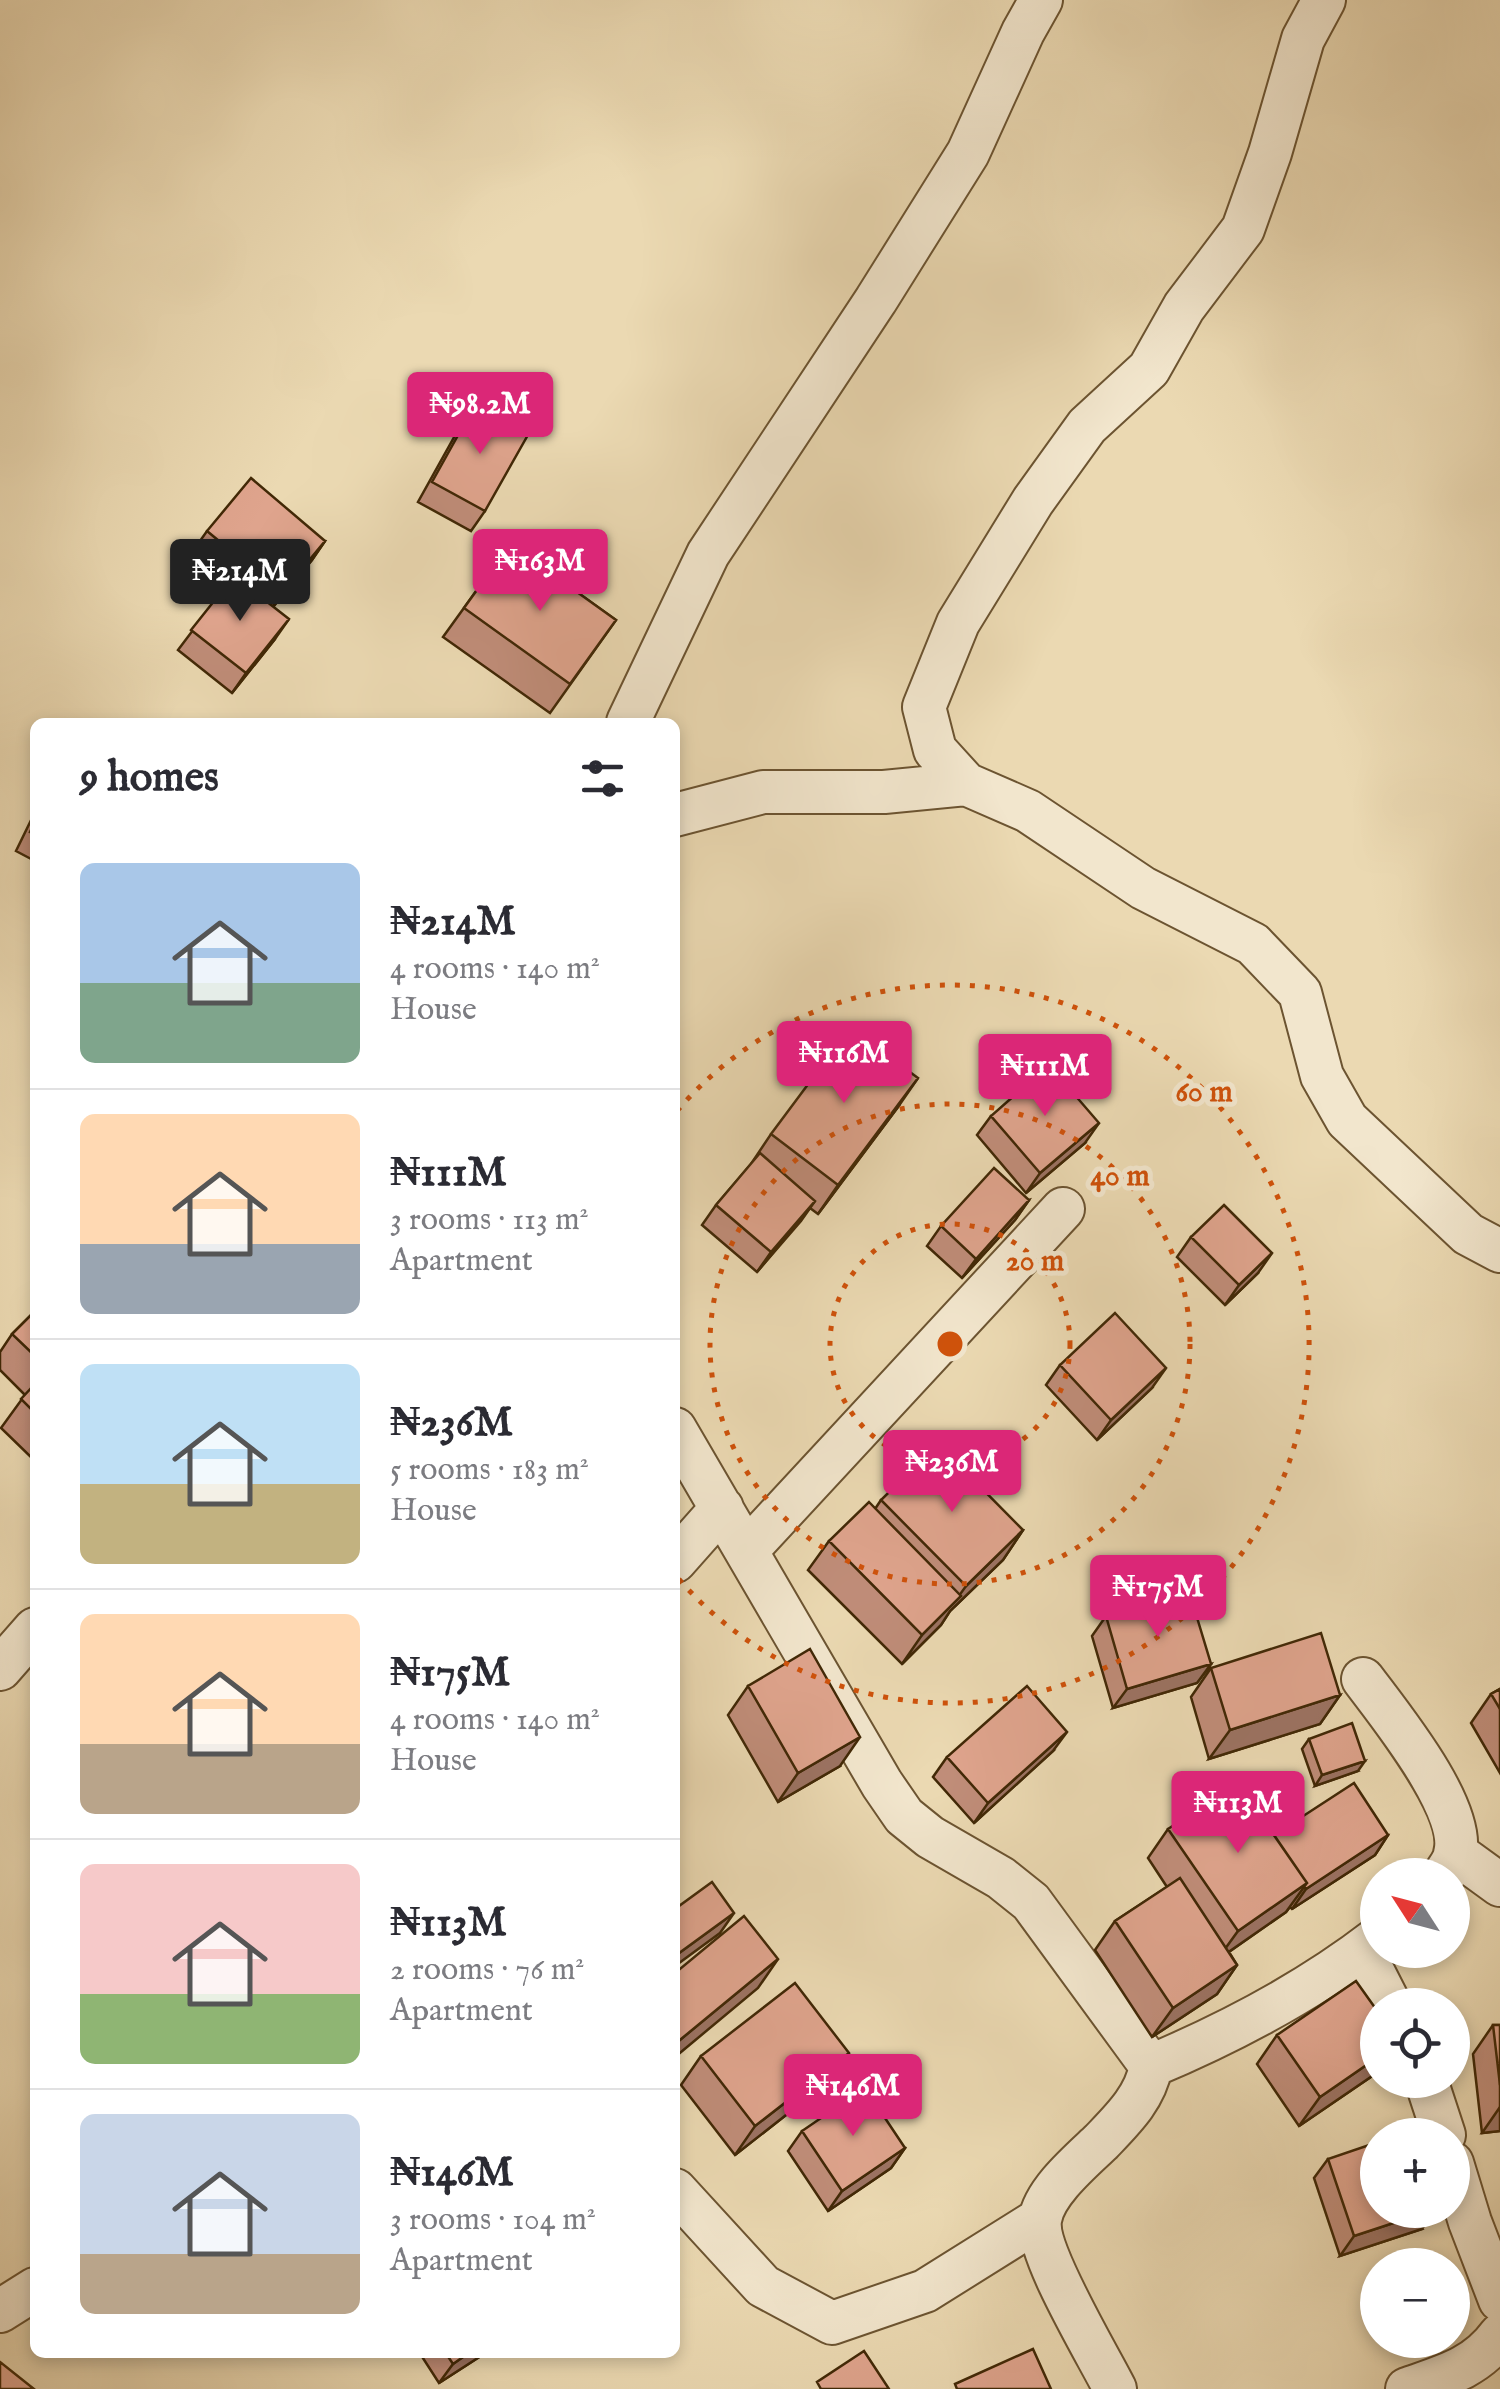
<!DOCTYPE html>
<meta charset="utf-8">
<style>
:root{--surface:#fff;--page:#f7f7f7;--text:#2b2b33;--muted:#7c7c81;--line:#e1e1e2;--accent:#db2777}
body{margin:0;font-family:"IM FELL English",serif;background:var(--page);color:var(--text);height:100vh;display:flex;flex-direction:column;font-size:38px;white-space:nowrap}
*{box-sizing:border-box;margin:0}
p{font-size:32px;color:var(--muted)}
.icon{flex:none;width:55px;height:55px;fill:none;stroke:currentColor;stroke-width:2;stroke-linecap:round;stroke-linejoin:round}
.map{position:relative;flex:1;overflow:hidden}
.panel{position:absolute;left:30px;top:718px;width:650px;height:1640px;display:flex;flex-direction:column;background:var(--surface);border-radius:15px;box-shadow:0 5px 15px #0003}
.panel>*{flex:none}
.needle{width:65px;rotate:306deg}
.tools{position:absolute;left:1360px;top:1858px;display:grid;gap:20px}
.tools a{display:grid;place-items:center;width:110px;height:110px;border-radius:50%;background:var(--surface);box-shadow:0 5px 15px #0003;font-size:50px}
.price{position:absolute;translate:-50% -85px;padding:0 22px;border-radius:10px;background:var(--accent);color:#fff;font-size:32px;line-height:65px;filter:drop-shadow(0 2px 5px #0008)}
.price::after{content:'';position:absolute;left:50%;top:60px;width:30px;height:22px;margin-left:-15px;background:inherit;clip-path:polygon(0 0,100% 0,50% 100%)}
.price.current{background:#222;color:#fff}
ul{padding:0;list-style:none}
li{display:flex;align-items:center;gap:30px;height:250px;padding:0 50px}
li+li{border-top:2px solid var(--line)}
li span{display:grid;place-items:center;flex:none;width:280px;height:200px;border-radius:15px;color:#555}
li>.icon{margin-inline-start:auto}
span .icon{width:120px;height:120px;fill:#fffc;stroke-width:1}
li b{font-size:42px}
h2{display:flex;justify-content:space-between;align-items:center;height:120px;padding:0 50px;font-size:42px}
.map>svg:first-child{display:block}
</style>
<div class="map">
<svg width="1500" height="2389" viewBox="0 0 1500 2389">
<rect width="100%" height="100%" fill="#ebd9b2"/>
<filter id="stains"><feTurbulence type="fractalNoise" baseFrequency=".002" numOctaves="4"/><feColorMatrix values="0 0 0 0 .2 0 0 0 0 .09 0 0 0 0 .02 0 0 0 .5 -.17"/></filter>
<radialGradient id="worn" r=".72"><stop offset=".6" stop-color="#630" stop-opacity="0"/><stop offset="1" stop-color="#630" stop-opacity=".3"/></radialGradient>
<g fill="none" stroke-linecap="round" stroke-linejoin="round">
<!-- minor casing -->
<g stroke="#6c5431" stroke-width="46">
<path id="minor" d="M1324 0 1303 39 1270 153 1243 229 1184 307 1149 369 1087 426 1033 501 958 623 924 707 935 750 966 784 1028 811 1143 888 1253 944 1300 993 1322 1076 1347 1120 1468 1234 1500 1251
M628 722 708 554 876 300 968 153 1023 32 1041 0
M675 815 763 792H884L966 784
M675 1429 882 1784 904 1816 930 1837 1001 1878 1031 1902 1151 2066C1145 2098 1123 2119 1101 2142 1081 2161 1044 2192 1040 2220 1036 2253 1098 2355 1115 2389
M747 1550 1063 1209
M675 1561 722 1508
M0 1669 35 1629
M1363 1679C1389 1714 1467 1809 1455 1854 1454 1861 1448 1869 1444 1875
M1456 1853 1500 1885
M1362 1950 1390 2005
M1151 2066C1232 2032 1308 1992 1378 1938
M1426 2080 1444 2135
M1452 2163 1470 2222 1500 2300
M675 2190 763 2286 832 2323 925 2291 1040 2219
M0 2311 35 2289
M1407 2389C1444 2376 1476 2368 1500 2335"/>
</g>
<!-- minor -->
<use href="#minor" stroke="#f2e6cd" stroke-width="42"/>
</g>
<!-- wall -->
<path fill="#c08d79" stroke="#412806" stroke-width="2.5" d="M476 403 485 511 471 531 418 502 462 423Z
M207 531 325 541 312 560 273 607 275 639 232 693 178 650 230 581 193 551Z
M510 544 616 620 550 713 443 637Z
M35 812V861L16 851Z
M898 1107 818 1214 810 1208 757 1272 702 1225 716 1205 751 1164 771 1134Z
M991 1116 1085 1143 1026 1193 977 1135Z
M1029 1200 1015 1220 962 1278 927 1246 941 1226Z
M1191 1237 1258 1273 1225 1305 1177 1257Z
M35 1311V1461L1 1428 25 1395 0 1370V1352L12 1334Z
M1060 1365 1152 1388 1097 1440 1046 1385Z
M881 1500 1023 1530 1003 1560 950 1611 941 1625 902 1664 808 1570 829 1541 875 1509Z
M1106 1616 1211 1664 1197 1683 1113 1708 1092 1636Z
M1211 1668 1340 1695 1320 1724 1209 1759 1191 1697Z
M748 1686 840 1766 778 1802 728 1715Z
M1500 1689V1773L1471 1723 1491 1694Z
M1309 1739 1358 1771 1315 1786 1302 1749Z
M1053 1751 974 1823 933 1777 947 1757Z
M1168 1829 1274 1835H1388L1375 1855 1292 1909 1290 1907 1286 1912 1229 1952 1237 1965 1217 1994 1152 2037 1095 1950 1115 1921 1167 1887 1148 1858Z
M1493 2025H1500V2131L1482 2133 1473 2054Z
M1277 2035 1378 2072 1299 2126 1257 2064Z
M701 2056 828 2082 735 2155 681 2085Z
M802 2131 905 2148 891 2168 828 2211 788 2151Z
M1328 2159 1422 2229 1340 2256 1314 2178Z
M419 2352H487L439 2383Z"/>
<!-- shaded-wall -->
<path fill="#9c7363" stroke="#412806" stroke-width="2.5" d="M325 541 312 560 268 613 282 593Z
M289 619 275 639 232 693 246 673Z
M918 1078 898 1107 818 1214 838 1185Z
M1099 1123 1085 1143 1026 1193 1040 1173Z
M1029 1200 1015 1220 962 1278 976 1259Z
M815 1201 801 1221 757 1272 771 1252Z
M1272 1253 1258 1273 1225 1305 1239 1285Z
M1166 1368 1152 1388 1097 1440 1111 1420Z
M1023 1530 1003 1560 950 1611 941 1625 902 1664 922 1635 956 1600 966 1586Z
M1211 1664 1197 1683 1113 1708 1127 1689Z
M1340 1695 1320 1724 1209 1759 1230 1730Z
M1067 1732 1053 1751 974 1823 988 1803Z
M860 1737 840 1766 778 1802 798 1773Z
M1365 1761 1358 1771 1315 1786 1322 1775Z
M1388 1835 1375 1855 1292 1909 1306 1889Z
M1307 1883 1286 1912 1217 1960 1238 1931Z
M734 1913 720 1933 675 1966V1956Z
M778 1959 758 1988 675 2057V2044Z
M1237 1965 1217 1994 1152 2037 1173 2008Z
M849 2053 828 2082 735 2155 755 2126Z
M1378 2057V2072L1299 2126 1320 2097Z
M1500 2107V2131L1482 2133Z
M905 2148 891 2168 828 2211 842 2191Z
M1433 2210H1435L1422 2229 1340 2256 1354 2236Z
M470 2352H487L439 2383 453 2364Z"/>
<!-- building -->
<path fill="#dfa48d" stroke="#412806" stroke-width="2.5" d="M476 403 529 433 485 511 432 482Z
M251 478 325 541 282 593 207 531Z
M510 544 616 620 570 684 464 608Z
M234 576 289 619 246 673 191 630Z
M35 821V834L30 832Z
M850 1028 918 1078 838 1185 771 1134Z
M1049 1065 1099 1123 1040 1173 991 1116Z
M760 1153 815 1201 771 1252 716 1205Z
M994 1168 1029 1200 976 1259 941 1226Z
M1224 1205 1272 1253 1239 1285 1191 1237Z
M35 1311V1356L12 1334Z
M1115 1313 1166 1368 1111 1420 1060 1365Z
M35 1384V1413L21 1399Z
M938 1444 1023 1530 966 1586 881 1500Z
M869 1502 961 1596 922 1635 829 1541Z
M1189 1591 1211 1664 1127 1689 1106 1616Z
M1321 1633 1340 1695 1230 1730 1211 1668Z
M810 1649 860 1737 798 1773 748 1686Z
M1027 1686 1067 1732 988 1803 947 1757Z
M1500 1689V1709L1491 1694Z
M1352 1723 1365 1761 1322 1775 1309 1739Z
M1237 1782 1307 1883 1238 1931 1168 1829Z
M1354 1783 1388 1835 1306 1889 1304 1887 1307 1883 1274 1835Z
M1180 1878 1237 1965 1173 2008 1115 1921Z
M712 1882 734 1913 675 1956V1909Z
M744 1916 778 1959 675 2044V1973Z
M1356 1981 1378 2012V2057L1320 2097 1277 2035Z
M795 1983 849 2053 755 2126 701 2056Z
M1493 2025H1500V2085Z
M865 2088 905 2148 842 2191 802 2131Z
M1378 2142V2210H1433L1354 2236 1328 2159Z
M1033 2349 1051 2389H957L955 2384Z
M864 2351 889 2389H821L817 2382Z
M445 2352H470L453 2364Z
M0 2362 34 2389H0Z"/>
<!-- distance rings -->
<g fill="none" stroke="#cf520b" stroke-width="5" stroke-dasharray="5 10">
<circle cx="950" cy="1344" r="120"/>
<circle cx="950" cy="1344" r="240"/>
<path d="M677 1111A359 359 0 1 1 677 1577"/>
</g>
<circle cx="950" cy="1344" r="15" fill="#cf520b" stroke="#f2e6cd" stroke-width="5"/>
<g font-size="30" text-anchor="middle" font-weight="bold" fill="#cf520b" stroke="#f2e6cd" stroke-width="10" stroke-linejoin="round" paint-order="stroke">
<text x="1204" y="1101">60 m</text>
<text x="1120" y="1185">40 m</text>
<text x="1035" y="1270">20 m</text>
</g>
<rect width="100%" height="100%" filter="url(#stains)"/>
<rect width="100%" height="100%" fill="url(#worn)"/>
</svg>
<div class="tools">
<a><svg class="needle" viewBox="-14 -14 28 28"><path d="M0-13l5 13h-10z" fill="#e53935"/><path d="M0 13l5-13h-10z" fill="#7c7c81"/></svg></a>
<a><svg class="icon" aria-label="locate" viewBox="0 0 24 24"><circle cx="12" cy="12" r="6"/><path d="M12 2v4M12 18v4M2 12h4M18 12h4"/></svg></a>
<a>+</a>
<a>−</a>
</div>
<b class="price" style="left:480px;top:457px">₦98.2M</b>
<b class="price" style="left:540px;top:614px">₦163M</b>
<b class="price current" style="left:240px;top:624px">₦214M</b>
<b class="price" style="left:844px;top:1106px">₦116M</b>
<b class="price" style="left:1045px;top:1119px">₦111M</b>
<b class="price" style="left:952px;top:1515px">₦236M</b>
<b class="price" style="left:1158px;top:1640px">₦175M</b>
<b class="price" style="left:1238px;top:1856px">₦113M</b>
<b class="price" style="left:853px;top:2139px">₦146M</b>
<section class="panel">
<h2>9 homes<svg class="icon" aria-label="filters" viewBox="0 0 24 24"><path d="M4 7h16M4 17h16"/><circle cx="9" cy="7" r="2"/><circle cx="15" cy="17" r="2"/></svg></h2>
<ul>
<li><span style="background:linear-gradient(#a9c7e8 60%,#7fa58c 0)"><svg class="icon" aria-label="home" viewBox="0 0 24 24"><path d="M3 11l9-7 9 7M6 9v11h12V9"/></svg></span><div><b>₦214M</b><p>4 rooms · 140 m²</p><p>House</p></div></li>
<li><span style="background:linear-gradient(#ffd9b3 65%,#9aa5b1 0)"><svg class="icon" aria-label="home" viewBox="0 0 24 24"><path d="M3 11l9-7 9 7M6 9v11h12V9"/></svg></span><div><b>₦111M</b><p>3 rooms · 113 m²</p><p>Apartment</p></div></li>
<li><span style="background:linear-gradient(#bfe0f5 60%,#c2b280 0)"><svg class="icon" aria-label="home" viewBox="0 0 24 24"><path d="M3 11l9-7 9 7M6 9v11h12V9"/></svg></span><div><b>₦236M</b><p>5 rooms · 183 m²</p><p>House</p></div></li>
<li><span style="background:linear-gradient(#ffd9b3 65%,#b9a48a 0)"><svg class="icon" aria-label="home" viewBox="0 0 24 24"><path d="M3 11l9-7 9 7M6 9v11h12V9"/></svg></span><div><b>₦175M</b><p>4 rooms · 140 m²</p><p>House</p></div></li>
<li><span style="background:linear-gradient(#f6c9c9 65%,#8fb573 0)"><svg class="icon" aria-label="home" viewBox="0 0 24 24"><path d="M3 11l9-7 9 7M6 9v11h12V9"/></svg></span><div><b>₦113M</b><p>2 rooms · 76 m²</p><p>Apartment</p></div></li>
<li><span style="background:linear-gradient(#c9d6e8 70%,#b9a48a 0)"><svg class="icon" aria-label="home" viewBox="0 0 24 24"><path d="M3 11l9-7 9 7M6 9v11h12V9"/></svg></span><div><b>₦146M</b><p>3 rooms · 104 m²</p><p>Apartment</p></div></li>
</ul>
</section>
</div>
